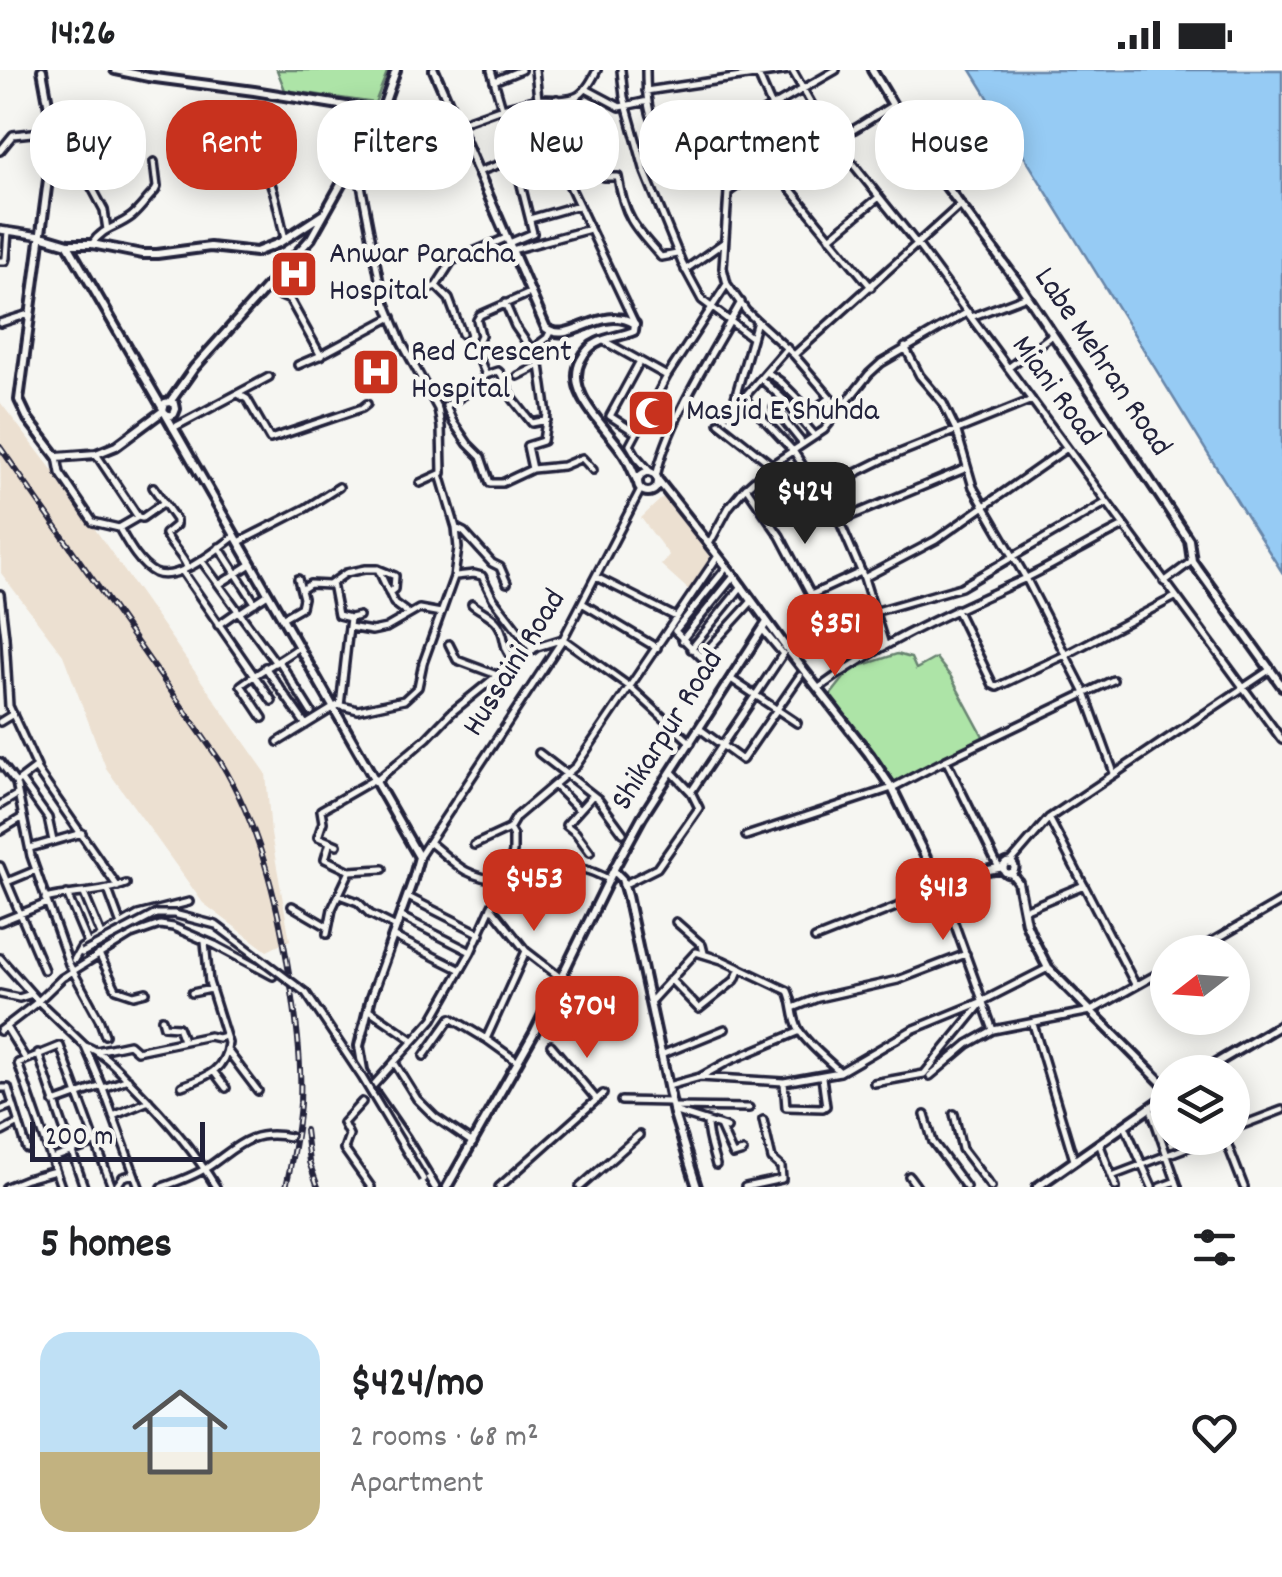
<!DOCTYPE html>
<meta charset="utf-8">
<style>
:root{--surface:#fff;--page:#f2f2f2;--text:#202124;--muted:#757577;--accent:#c8321e}
body{margin:0;font-family:Dekko,sans-serif;background:var(--page);color:var(--text);height:100vh;display:flex;flex-direction:column;font-size:38px;white-space:nowrap}
*{box-sizing:border-box;margin:0}
p{font-size:32px;color:var(--muted)}
.icon{flex:none;width:55px;height:55px;fill:none;stroke:currentColor;stroke-width:2;stroke-linecap:round;stroke-linejoin:round}
.map{position:relative;height:1117px;overflow:hidden}
.side{display:flex;flex-direction:column;background:var(--surface);flex:1}
.side>*{flex:none}
.hud{position:absolute;left:30px;top:30px;width:1222px;height:90px;display:flex;gap:20px}
.needle{width:65px;rotate:253deg}
.tools{position:absolute;left:1150px;top:865px;display:grid;gap:20px}
.tools a{display:grid;place-items:center;width:100px;height:100px;border-radius:50%;background:var(--surface);box-shadow:0 5px 25px #0003;font-size:50px}
.scale{position:absolute;left:30px;bottom:25px;width:175px;box-sizing:border-box;padding-left:10px;border:5px solid #22223b;border-top:0;font-size:28px;line-height:35px;white-space:nowrap;color:#22223b;-webkit-text-stroke:8px #f6f6f2;paint-order:stroke}
.price{position:absolute;translate:-50% -85px;padding:0 22px;border-radius:20px;background:var(--accent);color:#fff;font-size:32px;line-height:65px;filter:drop-shadow(0 2px 5px #0008)}
.price::after{content:'';position:absolute;left:50%;top:60px;width:30px;height:22px;margin-left:-15px;background:inherit;clip-path:polygon(0 0,100% 0,50% 100%)}
.price.active{background:#222;color:#fff}
ul{padding:0;list-style:none}
li{display:flex;align-items:center;gap:30px;height:250px;padding:0 40px}
li span{display:grid;place-items:center;flex:none;width:280px;height:200px;border-radius:30px;color:#555}
li>.icon{margin-inline-start:auto}
span .icon{width:120px;height:120px;fill:#fffc;stroke-width:1}
li b{font-size:42px}
h2{display:flex;justify-content:space-between;align-items:center;height:120px;padding:0 40px;font-size:42px}
.chip{padding:0 35px;border-radius:40px;background:var(--surface);box-shadow:0 5px 25px #0003;font-size:35px;line-height:90px}
.chip.active{background:var(--accent);color:#fff}
.status{display:flex;justify-content:space-between;align-items:center;height:70px;padding:0 50px;background:var(--surface);direction:ltr}
.status svg{height:28px;fill:currentColor}
.map>svg:first-child{display:block}
</style>
<div class="status"><b>14:26</b><svg viewBox="0 0 49 12"><path d="M0 12V9h3v3zM5 12V6h3v6zM10 12V3h3v9zM15 12V0h3v12zM26 1h20v11H26zM47 4h2v5h-2z"/></svg></div>
<div class="map">
<svg width="1282" height="1117" viewBox="0 0 1282 1117">
<rect width="100%" height="100%" fill="#f6f6f2"/>
<filter id="ink" filterUnits="userSpaceOnUse"><feTurbulence type="fractalNoise" baseFrequency=".01" numOctaves="2"/><feDisplacementMap in="SourceGraphic" scale="20" xChannelSelector="R" yChannelSelector="G"/><feConvolveMatrix kernelMatrix="1 2 1 2 8 2 1 2 1" color-interpolation-filters="sRGB"/></filter>
<g filter="url(#ink)">
<!-- built -->
<path fill="#ece0d1" d="M0 332 64 415 266 703 271 764 290 870 267 881 203 833 106 698 63 585 1 503Z
M663 427 676 436 685 447 717 489 691 522 661 495 669 485 641 448Z"/>
<!-- green -->
<path fill="#ade4a7" stroke="#688371" stroke-width="2.5" d="M277 0H388L375 33 285 20Z
M897 584 911 588 916 599 936 588 951 607 984 668 895 712 829 627 851 599Z"/>
<!-- water -->
<path fill="#96cbf4" stroke="#6887aa" stroke-width="2.5" d="M971 0H1282V502L1247 447Z"/>
<g fill="none" stroke-linecap="round" stroke-linejoin="round">
<!-- street casing -->
<g stroke="#22223b" stroke-width="12">
<path id="street" d="M491 0 502 38 538 29 535 0
M621 0 624 27 645 102 682 193 702 230 751 267
M646 0C646 15 646 53 662 61 672 65 684 62 694 66L724 111 728 122 723 198 727 214 746 241 794 285 841 340
M756 0 772 37 796 76
M792 0 828 63 917 174 1282 670
M494 11 521 0
M588 20 620 37 648 31
M646 21 789 0
M538 29C572 30 581 34 597 0
M557 29 561 43 576 61 580 76 590 84 603 107H618C624 147 635 158 661 187L677 184
M457 54 502 38 533 163 509 173
M698 69 756 46 836 0
M0 81 13 65 51 61
M356 89 382 224 402 273 438 339 441 357 442 403 420 413
M769 93 871 217
M262 94C276 119 278 141 285 169
M478 102 551 76 635 254
M90 114 104 140 107 160
M728 122 796 76C827 83 867 50 893 35
M530 149 579 135
M0 160 41 166
M830 168 879 127
M92 174C103 157 117 158 132 146 140 139 147 129 155 121L157 117 154 92
M512 180 590 159
M0 191H5L6 188 8 161
M685 200 723 173
M436 216 449 229 462 264
M265 219 290 230 321 286
M530 223 480 245 477 250 481 265 475 279 486 305 498 301 501 304 513 329 532 353 547 350
M412 226 436 216 452 191 506 168
M505 233 515 256 535 285 540 295 547 344 543 371 527 376 532 399
M971 247 1027 226
M0 253 29 244
M604 271 667 306
M905 277 920 306 943 333 957 362 973 417 1026 508 1085 623 1114 703
M531 280 547 268 550 262
M794 285 960 135
M298 295 319 286 392 247
M1008 298 1052 265
M767 302 781 312 810 341 831 328
M518 306 540 295
M761 309 783 329 815 366
M238 324 247 329 270 369 362 338 367 334
M744 328 794 382 810 407 820 406 864 508 885 575
M783 329 774 338 803 374
M446 336 453 352 468 374 481 387 490 413H502L532 399 563 396 582 388 593 400
M446 336 472 320 486 305
M733 340 787 278
M731 342 757 251
M719 353 772 395
M173 358 269 307
M636 363 610 346 640 291
M96 384 138 447
M57 387 60 403 93 452 119 458 138 447 142 448 163 433
M651 403 637 387 630 375 667 306 727 214
M656 407C668 351 713 282 741 232
M153 417 176 450V455L165 464C171 477 182 484 187 497
M746 417 780 466 811 525 832 558
M825 418 882 390 1032 330
M839 451 967 398
M119 458C127 472 139 495 155 503 177 513 218 479 235 466
M456 458 464 462 492 493 500 497 507 513
M239 472 306 438 339 417
M709 474 729 437 744 419 770 396 824 360 869 304 881 293 968 242
M219 477 255 533
M201 490 276 593
M727 497 675 561 701 587 752 531
M378 499 394 533 409 544
M182 501 272 631
M456 506 474 504 482 506 493 528 533 580
M596 507 676 547
M864 508 936 470 1067 378
M1164 512 1192 491
M332 513 338 545 350 548
M220 514 251 494
M301 520 310 514 329 515 346 503 365 499H378L395 506 394 519 389 523
M0 524 5 567 9 636 37 697 16 713
M811 525 861 502
M582 533 657 578
M472 534C480 541 492 545 498 554 508 568 500 579 516 591
M956 539 993 615 997 617 1065 585 1175 527
M239 543 268 524
M282 548 301 537 303 528 298 509
M218 555 238 541
M349 557 372 561 386 558 419 539 441 543
M807 568 874 542 961 517 1107 432
M682 570 734 506
M449 574 457 590 497 605
M691 579 742 516
M279 591 311 642
M265 597 306 655
M731 609 797 653
M819 618C881 572 952 542 1022 510 1057 494 1089 473 1124 456
M340 636 350 548 359 546
M263 648 241 615C260 601 279 591 299 577
M0 652 13 644
M700 659 742 690 800 606
M278 672 338 635 358 640 404 630 418 617 423 593 454 507 458 478 456 458 440 404
M539 683 598 729 623 763
M946 690 999 798
M0 692 16 713 31 786 69 894 99 949 105 965
M36 699 118 817
M21 710 48 748 53 771
M376 711 427 668 452 642 509 596 537 577 563 569 630 617 691 673
M554 715 579 740
M691 722 783 584 763 560
M0 735 18 724
M1049 748 1136 916
M0 761 23 747
M746 766 892 718 946 690 1113 610
M330 772 325 789 350 801
M429 772C441 781 453 794 466 801 506 822 540 798 580 799 590 799 600 806 609 809
M337 775 318 767 323 752 321 740 375 709
M474 775 509 759 516 747 576 696 718 486
M30 778 82 763
M590 782 576 763 566 755 593 725
M419 787 563 569 641 419
M1010 793 1049 748 1271 599
M0 796 44 900
M942 808 944 825 993 960
M7 812 36 800
M623 815 657 798 699 738 691 722 672 702
M108 820 121 855
M67 824 88 874
M84 824 102 867
M339 825 358 832 370 844 396 857
M408 827 481 864
M45 829C72 822 100 824 126 814
M292 836 328 857
M491 837 526 881 561 908
M1024 840 1084 815
M400 846 471 882
M0 852 47 833
M676 852 702 875 704 883
M327 864 332 839 350 801 383 799
M393 866 461 900
M815 869 942 819
M1194 882 1282 831
M99 884 116 919 134 925 146 922
M0 888 38 931 85 976C104 982 120 1002 134 1016 166 1048 193 1079 216 1117
M74 890 81 878 138 845 189 832
M670 909 699 939 735 910 740 898
M192 923 211 919
M0 924 19 928 32 924
M651 931 696 882 722 890 788 921C794 933 792 948 799 960 809 976 827 989 840 1002
M793 938 818 928 898 910 966 884
M368 939 413 970
M162 949 164 956 178 957 183 970
M1033 954 1074 1090
M6 957 25 988
M0 961 35 934 62 908 131 865 160 855 173 857 215 875 273 906
M551 975 597 1030
M85 976 103 1018 139 1117
M227 980 258 1021
M96 981 129 974 137 981 209 966 218 968 225 966
M38 983 84 1117
M661 985 725 959
M424 986 451 948 486 969
M394 992 417 1029 435 1047 473 1073
M518 992 486 969 526 881
M214 1002 226 1018
M930 1006 968 974 993 960 1091 941 1168 898
M700 1007 784 1012 840 1002 912 960 983 931 1048 898
M784 1012 786 1037 823 1038 826 1036 822 1007
M874 1013 924 1004 981 934
M182 1016C206 1007 225 1001 228 973L209 912 205 872
M668 1016 700 1007 729 991 798 962
M0 1018H8L27 1079
M103 1018 128 1009
M371 1018 433 949 471 882 493 833 504 821 513 782V766L509 759
M621 1031 671 1032
M362 1032 343 1053 349 1065 344 1079 371 1117
M54 1033 102 1016
M673 1037 749 1038
M1150 1037 1178 1117
M0 1040 13 1035
M673 1041 727 1058
M954 1044 962 1079 991 1117
M925 1045 933 1072 966 1117
M113 1046 149 1031
M707 1052C707 1067 712 1080 716 1095
M720 1056 733 1085 743 1082
M1125 1056 1152 1117
M1232 1059 1282 1040
M2 1062 19 1053
M1225 1068 1244 1117
M1099 1073 1116 1117
M51 1089 95 1073
M909 1106 917 1117
M1112 1106 1212 1068
M6 1117 26 1109 55 1101
M61 1117 18 993 60 976 112 1117
M116 1117 123 1107 134 1104
M162 1117C177 1112 194 1106 208 1097 237 1077 250 1059 290 1067
M499 1117 603 1024
M580 1117 639 1065
M745 1117 782 1109 781 1097 772 1089 763 1050
M1160 1117 1176 1111"/>
</g>
<!-- secondary casing -->
<g stroke="#22223b" stroke-width="14">
<path id="secondary" d="M42 0 51 49V87L19 330 28 349 57 387 96 384 116 376 163 341
M115 0 148 7 254 21 457 54
M434 0 546 258C570 276 601 233 635 254L634 261C623 266 608 267 597 273 590 276 584 284 581 290 563 323 609 359 624 384 630 393 634 404 638 413
M872 0 921 82 1022 218 1189 470 1192 491 1282 616
M41 166 68 174H92L142 184H157L210 177 256 182 279 173 325 143
M68 175 162 337
M170 332 175 334 176 339 174 344 169 346 163 341 165 333 170 332 194 298 311 168 381 43 396 0
M166 345 419 787 412 813 371 927 359 976 363 1000 371 1018 406 1069 435 1117
M638 412a10 10 0 1 1 20 0a10 10 0 1 1-20 0Z
M658 410 734 506 788 580 869 684 892 718 928 792 938 806 947 809 1003 797
M1003.5 798a5.5 5.5 0 1 1 11 0a5.5 5.5 0 1 1-11 0Z
M614 801 622 809 627 826 674 1044 697 1117
M1011 803 1018 812 1026 853 1032 867 1048 898 1168 1019
M1201 1002 1282 954
M447 1117 534 963 616 795 642 747 767 552
M1037 1117 1168 1025"/>
</g>
<!-- street -->
<use href="#street" stroke="#f6f6f2" stroke-width="5"/>
<!-- secondary -->
<use href="#secondary" stroke="#f6f6f2" stroke-width="6"/>
<!-- rail casing -->
<g stroke="#22223b" stroke-width="6">
<path id="rail" d="M0 377 220 691C259 755 277 829 289 903 296 946 302 989 300 1033 298 1062 292 1089 286 1117
M305 1060 309 1092 318 1117"/>
</g>
<!-- rail -->
<use href="#rail" stroke="#f6f6f2" stroke-width="2.5" stroke-dasharray="8" stroke-linecap="butt"/>
<!-- street-bridge casing -->
<g stroke="#22223b" stroke-width="12" stroke-linecap="butt">
<path id="street-bridge" d="M82 883 156 844H174L216 855 306 923 362 1007 423 1109"/>
</g>
<!-- street-bridge -->
<use href="#street-bridge" stroke="#f6f6f2" stroke-width="5"/>
</g>
</g>
<!-- icons -->
<defs>
<g id="hospital-square" transform="scale(2.5)"><rect x="-9" y="-9" width="18" height="18" rx="4" fill="#c8321e" stroke="#f6f6f2"/><path d="M-5-5h3v3.5h4V-5h3V5h-3V1.5h-4V5h-3Z" fill="#fff"/></g>
<g id="mosque-square" transform="scale(2.5)"><rect x="-9" y="-9" width="18" height="18" rx="4" fill="#c8321e" stroke="#f6f6f2"/><path d="M3.5-4.9A6 6 0 1 0 3.5 4.9A5 5 0 1 1 3.5-4.9Z" fill="#fff"/></g>
</defs>
<g fill-rule="evenodd">
<use href="#hospital-square" x="294" y="204"/>
<use href="#hospital-square" x="376" y="302"/>
<use href="#mosque-square" x="651" y="343"/>
</g>
<g text-anchor="middle" dominant-baseline="central" stroke-width="9" stroke-linejoin="round" paint-order="stroke">
<!-- poi labels -->
<g font-size="32" fill="#22223b" stroke="#f6f6f2" text-anchor="start">
<text x="329" y="186">Anwar Paracha<tspan x="329" dy="37">Hospital</tspan></text>
<text x="411" y="284">Red Crescent<tspan x="411" dy="37">Hospital</tspan></text>
<text x="686" y="343">Masjid E Shuhda</text>
</g>
<!-- street labels -->
<g font-size="32" fill="#22223b" stroke="#f6f6f2">
<text transform="translate(1101 293) rotate(56)">Labe Mehran Road</text>
<text transform="translate(1054 322) rotate(54)">Miani Road</text>
<text transform="translate(516 594) rotate(-58)">Hussaini Road</text>
<text transform="translate(669 661) rotate(-58)">Shikarpur Road</text>
</g>
</g>
</svg>
<div class="tools">
<a><svg class="needle" viewBox="-14 -14 28 28"><path d="M0-13l5 13h-10z" fill="#e53935"/><path d="M0 13l5-13h-10z" fill="#757577"/></svg></a>
<a><svg class="icon" aria-label="layers" viewBox="0 0 24 24"><path d="M12 4l9 5-9 5-9-5zM3 14l9 5 9-5"/></svg></a>
</div>
<div class="scale">200 m</div>
<b class="price active" style="left:805px;top:477px">$424</b>
<b class="price" style="left:835px;top:609px">$351</b>
<b class="price" style="left:534px;top:864px">$453</b>
<b class="price" style="left:943px;top:873px">$413</b>
<b class="price" style="left:587px;top:991px">$704</b>
<div class="hud">
<a class="chip">Buy</a>
<a class="chip active">Rent</a>
<a class="chip">Filters</a>
<a class="chip">New</a>
<a class="chip">Apartment</a>
<a class="chip">House</a>
</div>
</div>
<section class="side">
<h2>5 homes<svg class="icon" aria-label="filters" viewBox="0 0 24 24"><path d="M4 7h16M4 17h16"/><circle cx="9" cy="7" r="2"/><circle cx="15" cy="17" r="2"/></svg></h2>
<ul>
<li><span style="background:linear-gradient(#bfe0f5 60%,#c2b280 0)"><svg class="icon" aria-label="home" viewBox="0 0 24 24"><path d="M3 11l9-7 9 7M6 9v11h12V9"/></svg></span><div><b>$424/mo</b><p>2 rooms · 68 m²</p><p>Apartment</p></div><svg class="icon" aria-label="heart" viewBox="0 0 24 24"><path d="M12 20l-8-8c-3-5 5-10 8-4 3-6 11-1 8 4z"/></svg></li>
</ul>
</section>
